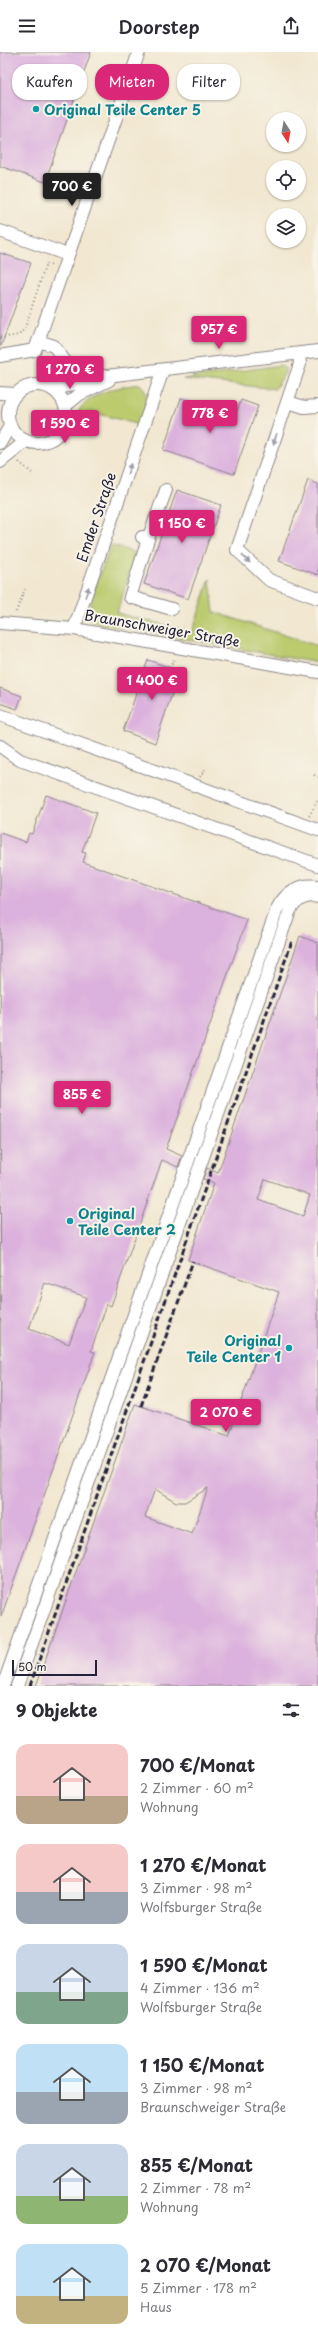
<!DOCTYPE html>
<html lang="de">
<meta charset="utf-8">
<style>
:root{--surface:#fff;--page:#f7f7f7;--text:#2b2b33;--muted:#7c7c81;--accent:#db2777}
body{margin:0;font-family:"Playpen Sans",sans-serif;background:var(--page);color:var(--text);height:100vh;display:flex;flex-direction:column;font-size:15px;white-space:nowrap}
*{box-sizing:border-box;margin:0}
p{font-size:13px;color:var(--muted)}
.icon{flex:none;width:22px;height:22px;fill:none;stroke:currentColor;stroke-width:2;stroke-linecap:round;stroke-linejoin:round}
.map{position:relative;height:1634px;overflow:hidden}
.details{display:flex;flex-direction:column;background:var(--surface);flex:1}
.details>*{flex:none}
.top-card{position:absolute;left:12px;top:12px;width:294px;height:36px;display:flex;gap:8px}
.needle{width:26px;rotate:169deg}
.buttons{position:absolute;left:266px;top:60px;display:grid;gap:8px}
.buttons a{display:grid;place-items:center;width:40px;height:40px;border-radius:50%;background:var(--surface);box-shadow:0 1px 3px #0004;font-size:20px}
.scale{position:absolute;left:12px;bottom:10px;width:85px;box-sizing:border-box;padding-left:4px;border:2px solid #22223b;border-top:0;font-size:11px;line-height:14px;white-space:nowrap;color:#22223b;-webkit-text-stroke:3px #f7f3e8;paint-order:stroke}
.price{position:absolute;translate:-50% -34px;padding:0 9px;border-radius:4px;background:var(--accent);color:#fff;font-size:13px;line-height:26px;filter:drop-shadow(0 1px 2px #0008)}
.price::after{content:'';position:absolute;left:50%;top:24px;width:12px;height:9px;margin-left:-6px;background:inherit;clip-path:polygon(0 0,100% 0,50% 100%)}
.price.on{background:#222;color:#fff}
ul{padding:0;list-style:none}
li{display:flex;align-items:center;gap:12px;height:100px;padding:0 16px}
li span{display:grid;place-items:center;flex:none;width:112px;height:80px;border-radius:12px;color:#555}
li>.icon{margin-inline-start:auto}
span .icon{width:48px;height:48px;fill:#fffc;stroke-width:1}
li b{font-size:17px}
h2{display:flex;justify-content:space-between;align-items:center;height:48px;padding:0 16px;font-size:17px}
.chip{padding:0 14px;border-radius:16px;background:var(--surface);box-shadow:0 1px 3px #0004;font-size:14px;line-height:36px}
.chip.on{background:var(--accent);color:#fff}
header{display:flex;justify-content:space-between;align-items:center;height:52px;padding:0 16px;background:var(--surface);font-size:18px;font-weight:600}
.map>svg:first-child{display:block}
</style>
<header><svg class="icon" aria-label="menu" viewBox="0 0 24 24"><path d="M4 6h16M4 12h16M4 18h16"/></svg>Doorstep<svg class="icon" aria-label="share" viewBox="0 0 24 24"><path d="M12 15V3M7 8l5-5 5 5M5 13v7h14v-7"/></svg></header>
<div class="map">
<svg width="318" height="1634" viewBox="0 0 318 1634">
<rect width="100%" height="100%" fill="#f7f3e8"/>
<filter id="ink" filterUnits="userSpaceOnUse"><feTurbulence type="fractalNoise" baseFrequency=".025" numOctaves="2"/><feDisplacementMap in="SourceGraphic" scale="8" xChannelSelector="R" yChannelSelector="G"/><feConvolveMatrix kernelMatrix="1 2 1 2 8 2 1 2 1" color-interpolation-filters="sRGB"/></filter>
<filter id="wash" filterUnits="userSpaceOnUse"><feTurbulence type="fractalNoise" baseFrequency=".012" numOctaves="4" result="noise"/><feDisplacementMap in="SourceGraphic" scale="16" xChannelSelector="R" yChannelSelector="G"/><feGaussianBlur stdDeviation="0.9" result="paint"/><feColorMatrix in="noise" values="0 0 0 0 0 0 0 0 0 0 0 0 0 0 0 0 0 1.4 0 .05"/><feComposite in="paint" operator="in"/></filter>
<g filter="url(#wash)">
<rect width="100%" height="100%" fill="#f2e8d2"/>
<!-- green -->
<path fill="#bbcb6e" stroke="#6e7654" d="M281 313 285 316V321L275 337 183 327Z
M140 332C153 343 143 360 139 373L92 360 86 363 76 376 79 358C93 339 118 335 140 332Z
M111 493 136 501 117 561 192 580 210 527 214 560 318 594V611L96 571 92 568 90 549Z"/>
<g id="blocks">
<!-- building -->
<path fill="#dbb1dd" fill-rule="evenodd" d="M0 0H91L45 130 0 114Z
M0 201 31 211 1 294H0Z
M181 346 235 365 241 348 258 354 234 422 163 398Z
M308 428 318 432V523L279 509Z
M177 438 221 453 188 547 144 532Z
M148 608 180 619 155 691 123 679Z
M0 636 22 644 17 657 0 651Z
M46 743 96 761 82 800 86 801 83 810 247 868 166 1097 182 1104 178 1115 162 1108 111 1254 107 1252 91 1299 95 1300 1 1565 0 781 26 790 29 781 32 782ZM45 1231 86 1245 69 1292 29 1277Z
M300 884 318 891V1634H36L135 1352 229 1384 279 1240 188 1208 214 1131 203 1127 207 1116 218 1121ZM265 1127 310 1143 303 1164 258 1148ZM208 1436 192 1482 145 1465 155 1437 176 1450H185Z"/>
</g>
</g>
<g filter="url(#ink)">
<use href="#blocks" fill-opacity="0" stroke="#8a8586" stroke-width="1"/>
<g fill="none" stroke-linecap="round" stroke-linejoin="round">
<!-- minor casing -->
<g stroke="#8a8586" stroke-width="14">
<path id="minor" d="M0 179 68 203
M38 289 54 294 72 319 83 329
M299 301 300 312 237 498 269 528 318 546
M0 304 35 298 139 0
M8 362a29 29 0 1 1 58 0a29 29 0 1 1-58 0Z
M53 338 98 325 318 299
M0 341 16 342
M288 350 304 355 318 354
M65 354 80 342 109 328
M0 391 10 374
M0 410 26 389
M142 485 148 487 130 545 172 557
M148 487 166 438
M0 571 74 577 318 620
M74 577 163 318
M0 663 318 778
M0 694 20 708 318 813
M3 1634 277 857C285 841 299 831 318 834
M17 1634 290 858C297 848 305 842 318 845"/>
</g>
<!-- path -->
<path stroke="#8a8586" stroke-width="2" stroke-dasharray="1 3" stroke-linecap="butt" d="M0 286 19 283 25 276 46 212 53 214
M19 410 33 422
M16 560 25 537
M170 616 174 607
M314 723 318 725
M200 725 205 717
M309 764 318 748"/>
<!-- minor -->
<use href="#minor" stroke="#fff" stroke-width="12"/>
<!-- rail -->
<path stroke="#22223b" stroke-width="3" stroke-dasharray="6 3" stroke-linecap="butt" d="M141 1354 193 1209
M30 1634 292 889"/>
</g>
<!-- one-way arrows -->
<defs><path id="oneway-solid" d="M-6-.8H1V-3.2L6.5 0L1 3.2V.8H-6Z"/></defs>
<g fill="#9c9ca7">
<use href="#oneway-solid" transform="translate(275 387) rotate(109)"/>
<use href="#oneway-solid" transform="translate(129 417) rotate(-71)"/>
<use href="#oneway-solid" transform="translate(246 507) rotate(44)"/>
<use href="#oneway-solid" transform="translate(87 540) rotate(-71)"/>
</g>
</g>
<!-- markers -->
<g fill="#0f9aa8" stroke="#f7f3e8" stroke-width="1.5">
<circle cx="36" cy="57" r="4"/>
<circle cx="70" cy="1169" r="4"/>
<circle cx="289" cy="1296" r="4"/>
</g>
<g text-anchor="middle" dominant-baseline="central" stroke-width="4" stroke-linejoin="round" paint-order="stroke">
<!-- culture labels -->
<g font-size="14" font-weight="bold" fill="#0d838f" stroke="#f7f3e8" text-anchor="start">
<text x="44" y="57">Original Teile Center 5</text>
<text x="78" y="1161">Original<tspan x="78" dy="16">Teile Center 2</tspan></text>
<text x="281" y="1288" text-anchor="end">Original<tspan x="281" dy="16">Teile Center 1</tspan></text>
</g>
<!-- street labels -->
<g font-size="14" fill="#22223b" stroke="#f7f3e8">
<text transform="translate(96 465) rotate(-71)">Emder Straße</text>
<text transform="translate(162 576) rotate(10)">Braunschweiger Straße</text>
</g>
</g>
</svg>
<div class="buttons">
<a><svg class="needle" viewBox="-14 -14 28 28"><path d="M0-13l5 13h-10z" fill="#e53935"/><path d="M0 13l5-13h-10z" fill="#7c7c81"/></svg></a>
<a><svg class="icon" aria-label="locate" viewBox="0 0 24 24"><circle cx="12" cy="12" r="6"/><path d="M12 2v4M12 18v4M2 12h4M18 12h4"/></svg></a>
<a><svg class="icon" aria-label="layers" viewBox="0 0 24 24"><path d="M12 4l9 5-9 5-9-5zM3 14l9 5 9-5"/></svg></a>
</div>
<div class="scale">50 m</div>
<b class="price on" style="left:72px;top:155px">700 €</b>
<b class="price" style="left:219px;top:298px">957 €</b>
<b class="price" style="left:70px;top:338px">1 270 €</b>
<b class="price" style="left:210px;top:382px">778 €</b>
<b class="price" style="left:65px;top:392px">1 590 €</b>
<b class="price" style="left:182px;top:492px">1 150 €</b>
<b class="price" style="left:152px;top:649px">1 400 €</b>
<b class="price" style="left:82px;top:1063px">855 €</b>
<b class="price" style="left:226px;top:1381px">2 070 €</b>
<div class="top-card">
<a class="chip">Kaufen</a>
<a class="chip on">Mieten</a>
<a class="chip">Filter</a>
</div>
</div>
<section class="details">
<h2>9 Objekte<svg class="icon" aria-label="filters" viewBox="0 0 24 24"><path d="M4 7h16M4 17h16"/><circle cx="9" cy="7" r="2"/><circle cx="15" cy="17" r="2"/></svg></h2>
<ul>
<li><span style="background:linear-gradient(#f6c9c9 65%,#b9a48a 0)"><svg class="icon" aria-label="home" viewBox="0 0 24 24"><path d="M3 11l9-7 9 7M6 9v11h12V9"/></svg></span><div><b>700 €/Monat</b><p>2 Zimmer · 60 m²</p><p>Wohnung</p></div></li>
<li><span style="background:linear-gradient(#f6c9c9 60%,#9aa5b1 0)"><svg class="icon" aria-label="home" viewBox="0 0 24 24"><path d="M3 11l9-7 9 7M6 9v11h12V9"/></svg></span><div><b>1 270 €/Monat</b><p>3 Zimmer · 98 m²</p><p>Wolfsburger Straße</p></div></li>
<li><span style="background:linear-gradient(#c9d6e8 60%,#7fa58c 0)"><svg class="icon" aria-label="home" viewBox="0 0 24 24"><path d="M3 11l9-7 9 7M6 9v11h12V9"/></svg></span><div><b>1 590 €/Monat</b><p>4 Zimmer · 136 m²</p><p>Wolfsburger Straße</p></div></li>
<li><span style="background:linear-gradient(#bfe0f5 60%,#9aa5b1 0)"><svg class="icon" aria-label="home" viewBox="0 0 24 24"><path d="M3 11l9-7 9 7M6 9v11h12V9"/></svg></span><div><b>1 150 €/Monat</b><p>3 Zimmer · 98 m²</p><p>Braunschweiger Straße</p></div></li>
<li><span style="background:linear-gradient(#c9d6e8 65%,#8fb573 0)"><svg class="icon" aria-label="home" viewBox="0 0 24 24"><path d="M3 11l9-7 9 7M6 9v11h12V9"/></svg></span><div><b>855 €/Monat</b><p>2 Zimmer · 78 m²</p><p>Wohnung</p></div></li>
<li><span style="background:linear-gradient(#bfe0f5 65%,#c2b280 0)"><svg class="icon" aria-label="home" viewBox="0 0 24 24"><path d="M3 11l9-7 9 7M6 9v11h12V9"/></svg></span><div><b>2 070 €/Monat</b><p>5 Zimmer · 178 m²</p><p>Haus</p></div></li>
</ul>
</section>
